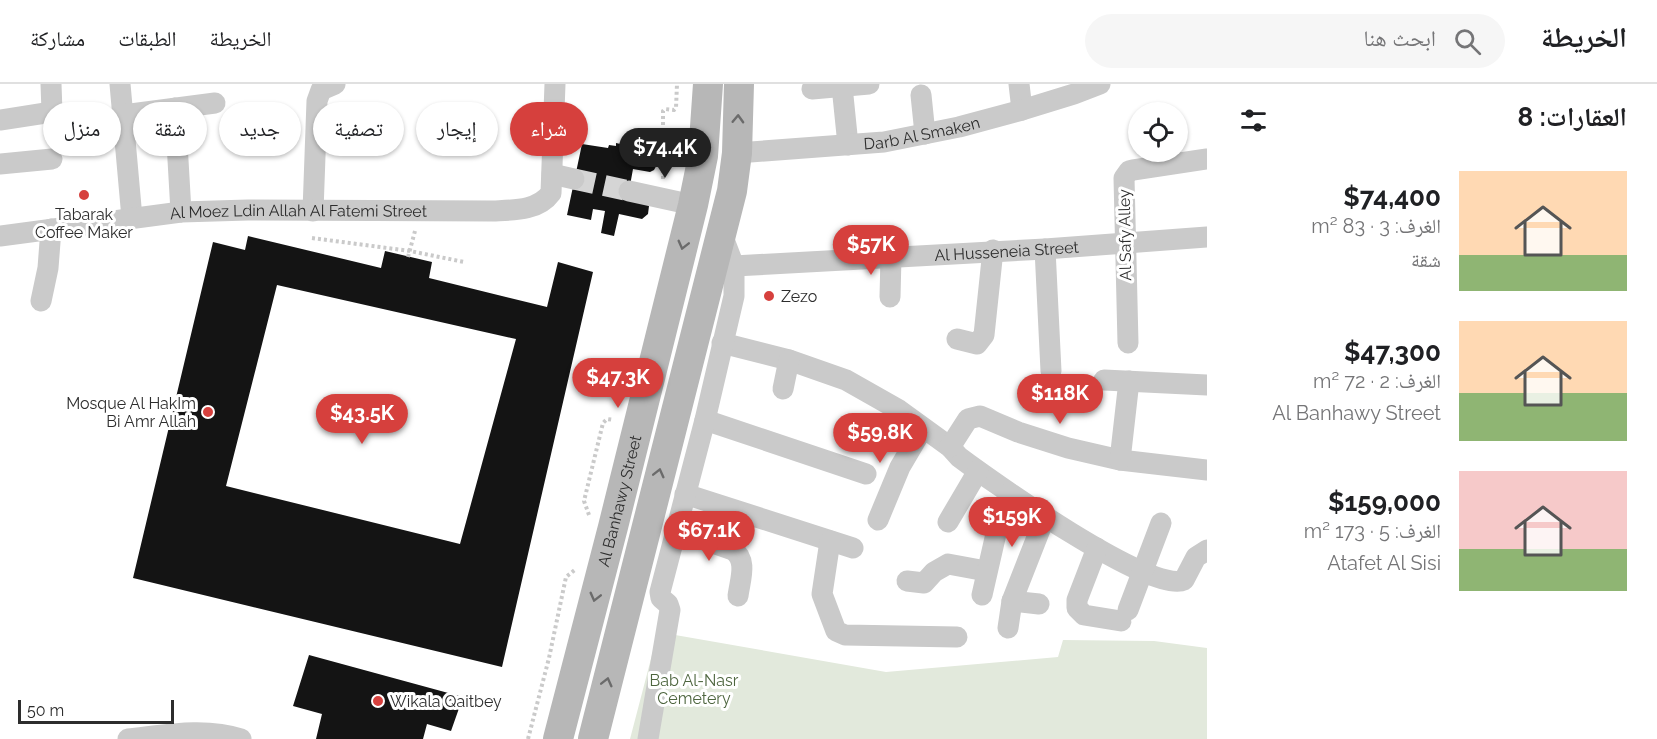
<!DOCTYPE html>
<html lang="ar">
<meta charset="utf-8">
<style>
:root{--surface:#fff;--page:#f6f6f6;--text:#202124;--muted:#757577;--line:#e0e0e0;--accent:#d6403d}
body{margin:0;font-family:Raleway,"Noto Naskh Arabic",sans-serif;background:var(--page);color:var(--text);direction:rtl;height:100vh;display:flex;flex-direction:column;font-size:22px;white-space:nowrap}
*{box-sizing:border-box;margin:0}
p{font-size:20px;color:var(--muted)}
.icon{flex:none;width:33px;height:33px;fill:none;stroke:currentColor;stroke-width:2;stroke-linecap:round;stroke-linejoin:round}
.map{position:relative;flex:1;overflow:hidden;direction:ltr}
.side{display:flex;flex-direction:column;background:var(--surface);width:450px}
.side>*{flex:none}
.top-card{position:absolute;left:18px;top:18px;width:570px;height:54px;direction:rtl;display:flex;gap:12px}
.controls{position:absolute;left:1128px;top:18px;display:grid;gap:12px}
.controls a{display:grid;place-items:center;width:60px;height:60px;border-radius:50%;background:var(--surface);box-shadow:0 2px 4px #0004;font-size:30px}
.scale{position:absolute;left:18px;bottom:15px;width:156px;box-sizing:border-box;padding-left:6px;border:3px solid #2d2d2d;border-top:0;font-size:16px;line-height:21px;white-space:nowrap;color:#2d2d2d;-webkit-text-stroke:4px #fff;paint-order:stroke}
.price{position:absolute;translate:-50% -51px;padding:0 14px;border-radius:21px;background:var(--accent);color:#fff;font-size:20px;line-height:39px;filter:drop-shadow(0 2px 3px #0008)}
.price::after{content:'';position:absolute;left:50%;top:36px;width:18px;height:14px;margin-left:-9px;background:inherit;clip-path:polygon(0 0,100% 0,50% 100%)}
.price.selected{background:#222;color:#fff}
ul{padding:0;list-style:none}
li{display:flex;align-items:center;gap:18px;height:150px;padding:0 30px}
li span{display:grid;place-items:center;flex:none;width:168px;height:120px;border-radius:0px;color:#555}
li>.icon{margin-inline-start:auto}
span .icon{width:72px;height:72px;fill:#fffc;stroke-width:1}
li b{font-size:26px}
h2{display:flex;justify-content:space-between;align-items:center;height:72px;padding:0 30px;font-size:26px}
.chip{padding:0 21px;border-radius:27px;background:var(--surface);box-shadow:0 2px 4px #0004;font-size:21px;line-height:54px}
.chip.selected{background:var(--accent);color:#fff}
header{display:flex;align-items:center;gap:36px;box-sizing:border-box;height:84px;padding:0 30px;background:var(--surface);border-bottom:2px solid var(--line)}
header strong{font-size:28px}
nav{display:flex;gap:33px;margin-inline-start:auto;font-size:21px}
.search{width:420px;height:54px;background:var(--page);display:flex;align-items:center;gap:15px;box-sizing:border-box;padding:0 21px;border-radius:33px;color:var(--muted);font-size:22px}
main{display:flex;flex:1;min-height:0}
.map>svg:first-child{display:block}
</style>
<header>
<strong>الخريطة</strong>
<div class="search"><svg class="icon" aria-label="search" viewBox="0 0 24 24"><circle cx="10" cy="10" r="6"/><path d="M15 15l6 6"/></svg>ابحث هنا</div>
<nav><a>الخريطة</a><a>الطبقات</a><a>مشاركة</a></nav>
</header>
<main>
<section class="side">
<h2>العقارات: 8<svg class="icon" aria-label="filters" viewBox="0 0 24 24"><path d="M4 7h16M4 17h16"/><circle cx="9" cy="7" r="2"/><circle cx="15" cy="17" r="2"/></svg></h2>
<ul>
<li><span style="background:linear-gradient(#ffd9b3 70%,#8fb573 0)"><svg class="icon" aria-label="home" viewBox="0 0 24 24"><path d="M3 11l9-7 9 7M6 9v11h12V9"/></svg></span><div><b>$74,400</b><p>الغرف: 3 · 83 m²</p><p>شقة</p></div></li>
<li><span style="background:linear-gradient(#ffd9b3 60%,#8fb573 0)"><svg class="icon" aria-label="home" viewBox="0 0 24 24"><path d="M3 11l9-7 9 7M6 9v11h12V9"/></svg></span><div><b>$47,300</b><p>الغرف: 2 · 72 m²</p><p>Al Banhawy Street</p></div></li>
<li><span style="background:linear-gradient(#f6c9c9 65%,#8fb573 0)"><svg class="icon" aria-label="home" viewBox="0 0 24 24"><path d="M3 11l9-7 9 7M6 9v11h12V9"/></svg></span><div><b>$159,000</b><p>الغرف: 5 · 173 m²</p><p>Atafet Al Sisi</p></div></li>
</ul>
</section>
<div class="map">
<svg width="1207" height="655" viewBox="0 0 1207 655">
<rect width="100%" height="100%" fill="#fff"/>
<!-- green -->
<path fill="#e2e9dc" d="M658 548 886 588 1058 573 1063 556 1154 557 1207 564V655H630Z"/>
<!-- building -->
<path fill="#141414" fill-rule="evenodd" d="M616 59 655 68 659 77 654 86 650 88 633 85 629 107 649 122 648 130 642 135 619 130 614 152 601 149 605 127 593 125 591 136 567 131 582 60 608 64 609 61 616 62Z
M248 152 381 184 385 167 432 178 429 194 547 223 558 178 593 188 502 583 133 494 213 158 245 166ZM277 201 516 255 460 460 226 402Z
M309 571 463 613 451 647 427 640 423 655H316L322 630 293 622Z"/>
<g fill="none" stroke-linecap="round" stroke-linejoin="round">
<!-- minor-tunnel -->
<path stroke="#d5d5d5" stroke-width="21" stroke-dasharray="21 10" stroke-linecap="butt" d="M574 95 629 107"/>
<!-- path -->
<path stroke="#cacaca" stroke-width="4" stroke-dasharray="3 3" stroke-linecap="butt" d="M663 95V27L665 25 674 26 676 24 677 0
M312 154 410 167 464 178
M408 173 415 147
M589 431 584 417 603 339 607 335 614 336
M528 655 549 574 566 493 576 485"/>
<!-- minor -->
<g stroke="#cacaca" stroke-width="21">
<path d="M120 0 132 134"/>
<path d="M1019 0 1022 26"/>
<path d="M842 2 848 61"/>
<path d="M812 5 869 0"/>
<path d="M921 11 925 50"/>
<path d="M175 24 181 128"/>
<path d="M123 31 215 19"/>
<path d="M0 36 52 28 51 0"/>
<path id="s1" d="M737 69 884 58 959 43 1022 26 1074 10 1100 0"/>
<path d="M0 80 52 75"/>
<path d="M552 90 574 95"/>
<path d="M629 107 693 121"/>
<path d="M313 127 317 17 321 6 335 0"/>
<path id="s2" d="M0 152 181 128 248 126 493 127C513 126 538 127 551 109L555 0"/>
<path d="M1045 165 1051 287"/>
<path id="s3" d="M734 182 1045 165 1207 153"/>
<path d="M890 213 891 173"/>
<path d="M41 217 48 184 51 145"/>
<path d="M957 255 977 260 984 251 993 166"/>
<path d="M722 259 789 276 846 296 899 326 950 363 959 373C991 397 1152 511 1184 496L1196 473 1207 466"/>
<path d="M1128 259 1124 94 1129 87 1133 86 1207 75"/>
<path d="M1104 296 1207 301"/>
<path d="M783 305 789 276"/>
<path d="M705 336 866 390"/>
<path d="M950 363 968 335 980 332 1018 348 1068 364 1120 376 1207 386"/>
<path d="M1120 376 1129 297"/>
<path d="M685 410 853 464"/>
<path d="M878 436 900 383 923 344"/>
<path d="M948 438 978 387"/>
<path d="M676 446 733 466C748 476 740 496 738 512"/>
<path d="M830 457 822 510 836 547 845 551 957 553"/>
<path d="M1097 464 1077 516V524L1084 531 1121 537"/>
<path d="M907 497 924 499 934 488 948 480 986 487"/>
<path d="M982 511 998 441 1009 409"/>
<path d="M1012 517 1039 520"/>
<path d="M1128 526 1161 439"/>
<path d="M1008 544 1012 517 1045 433"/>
<path d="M128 655C165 651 205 643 241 655"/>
<path d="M648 655 670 526 668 520 661 514 660 508 705 336 734 212V182L721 148"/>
</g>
<!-- secondary -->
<g stroke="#b7b7b7" stroke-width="30">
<path id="s4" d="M558 655 613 443 693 121 703 72 708 0"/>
<path d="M593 655 732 107 737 69 739 0"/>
</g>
</g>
<!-- one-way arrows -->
<defs><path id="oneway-chevron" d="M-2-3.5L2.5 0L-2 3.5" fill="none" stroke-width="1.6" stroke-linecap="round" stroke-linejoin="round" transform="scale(1.5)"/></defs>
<g stroke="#6b6b6b">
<use href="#oneway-chevron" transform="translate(738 35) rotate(-88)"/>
<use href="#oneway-chevron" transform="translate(683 161) rotate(104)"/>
<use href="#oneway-chevron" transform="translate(659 389) rotate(-76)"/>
<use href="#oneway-chevron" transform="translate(595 513) rotate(104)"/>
<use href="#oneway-chevron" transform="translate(607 598) rotate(-76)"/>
</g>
<!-- markers -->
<g fill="#d6403d" stroke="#fff" stroke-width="2">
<circle cx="84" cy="111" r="6"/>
<circle cx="769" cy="212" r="6"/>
<circle cx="208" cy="328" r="6"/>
<circle cx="378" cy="617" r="6"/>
</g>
<g text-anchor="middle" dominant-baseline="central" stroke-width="6" stroke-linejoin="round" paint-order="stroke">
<!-- street labels -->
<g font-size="16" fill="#2d2d2d" stroke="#fff">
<text stroke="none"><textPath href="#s1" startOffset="186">Darb Al Smaken</textPath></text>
<text stroke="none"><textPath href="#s2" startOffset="300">Al Moez Ldin Allah Al Fatemi Street</textPath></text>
<text transform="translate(1125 151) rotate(-91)">Al Safy Alley</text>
<text stroke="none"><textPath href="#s3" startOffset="273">Al Husseneia Street</textPath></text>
<text stroke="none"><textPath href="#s4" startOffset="246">Al Banhawy Street</textPath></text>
</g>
<!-- poi labels -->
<g font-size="16" fill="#2d2d2d" stroke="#fff" text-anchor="start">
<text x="84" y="130" text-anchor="middle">Tabarak<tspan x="84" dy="18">Coffee Maker</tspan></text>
<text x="781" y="212">Zezo</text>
<text x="196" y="319" text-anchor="end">Mosque Al HakIm<tspan x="196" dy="18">Bi Amr Allah</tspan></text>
<text x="390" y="617">Wikala Qaitbey</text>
</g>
<!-- park labels -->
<g font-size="16" fill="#4d653e" stroke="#fff">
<text x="694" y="596">Bab Al-Nasr<tspan x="694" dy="18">Cemetery</tspan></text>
</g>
</g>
</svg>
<div class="controls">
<a><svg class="icon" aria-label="locate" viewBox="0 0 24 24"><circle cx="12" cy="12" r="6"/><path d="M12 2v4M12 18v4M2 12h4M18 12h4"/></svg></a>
</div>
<div class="scale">50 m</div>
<b class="price selected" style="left:665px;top:95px">$74.4K</b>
<b class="price" style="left:871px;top:192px">$57K</b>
<b class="price" style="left:618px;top:325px">$47.3K</b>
<b class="price" style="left:1060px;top:341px">$118K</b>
<b class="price" style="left:362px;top:361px">$43.5K</b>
<b class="price" style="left:880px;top:380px">$59.8K</b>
<b class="price" style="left:1012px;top:464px">$159K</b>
<b class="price" style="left:709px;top:478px">$67.1K</b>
<div class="top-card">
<a class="chip selected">شراء</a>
<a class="chip">إيجار</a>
<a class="chip">تصفية</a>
<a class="chip">جديد</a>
<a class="chip">شقة</a>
<a class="chip">منزل</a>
</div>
</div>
</main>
